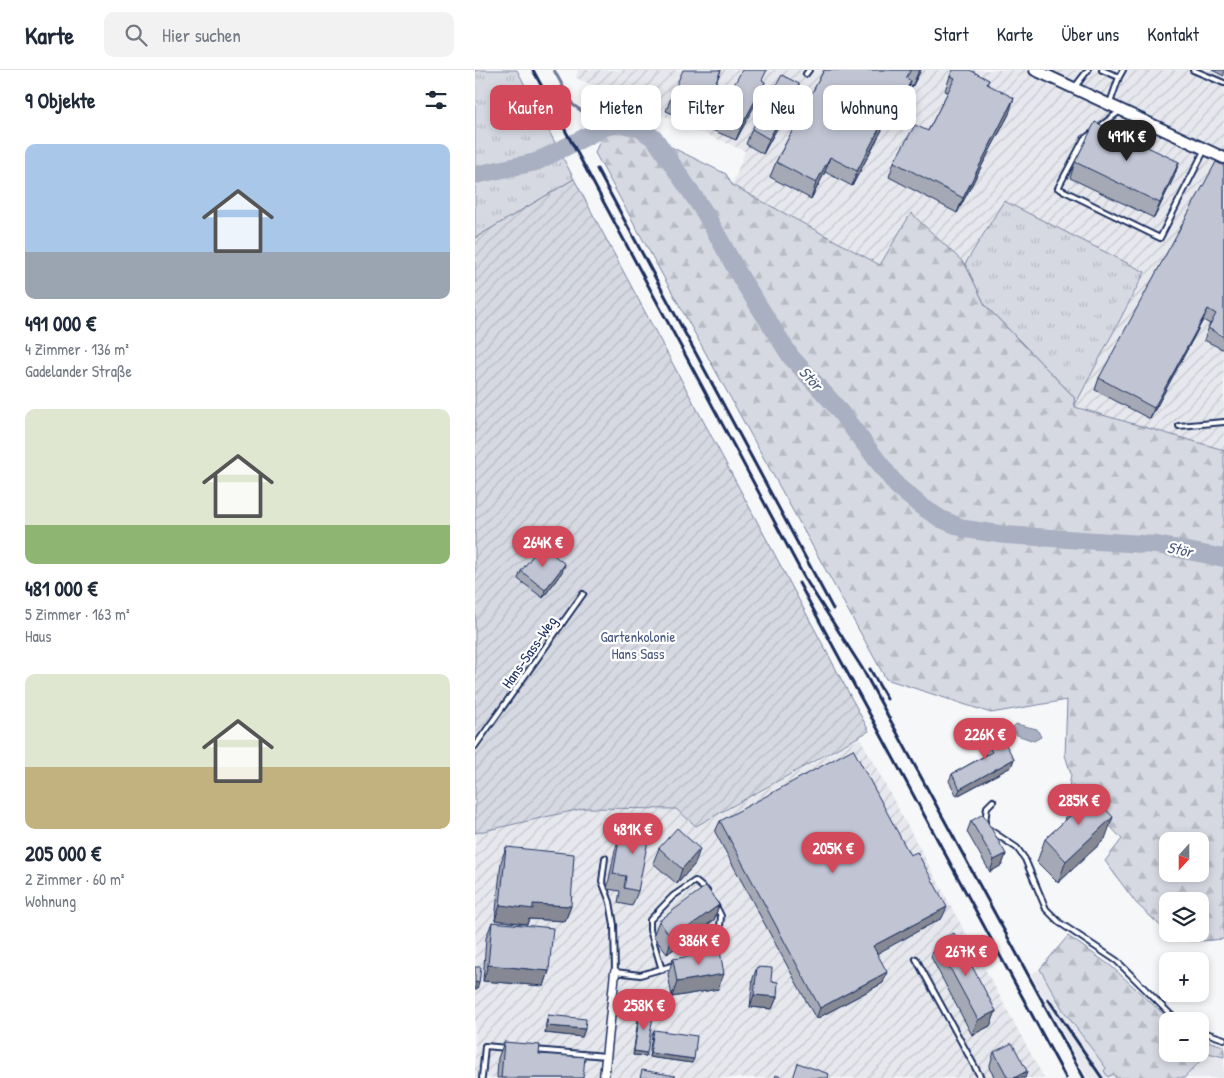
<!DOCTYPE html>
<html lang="de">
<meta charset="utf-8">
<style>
:root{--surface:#fff;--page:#f2f2f3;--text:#1f2937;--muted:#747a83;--line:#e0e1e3;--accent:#d1495b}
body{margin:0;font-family:"Patrick Hand",sans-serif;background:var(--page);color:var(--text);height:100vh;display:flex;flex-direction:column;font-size:19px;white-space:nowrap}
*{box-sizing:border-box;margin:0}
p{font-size:16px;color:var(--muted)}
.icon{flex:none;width:28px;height:28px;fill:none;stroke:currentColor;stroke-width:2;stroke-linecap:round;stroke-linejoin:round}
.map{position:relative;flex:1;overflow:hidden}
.details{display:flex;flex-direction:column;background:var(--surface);width:475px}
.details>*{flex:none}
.banner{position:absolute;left:15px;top:15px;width:475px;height:45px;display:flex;gap:10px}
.needle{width:32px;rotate:201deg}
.controls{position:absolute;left:684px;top:762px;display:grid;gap:10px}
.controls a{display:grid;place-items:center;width:50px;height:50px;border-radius:10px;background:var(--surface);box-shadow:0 2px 8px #0003;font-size:25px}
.price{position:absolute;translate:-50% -42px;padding:0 11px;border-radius:18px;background:var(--accent);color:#fff;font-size:16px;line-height:32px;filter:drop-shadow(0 1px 2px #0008)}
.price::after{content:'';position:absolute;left:50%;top:30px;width:15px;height:11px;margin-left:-8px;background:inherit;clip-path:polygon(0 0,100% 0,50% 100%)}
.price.selected{background:#222;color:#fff}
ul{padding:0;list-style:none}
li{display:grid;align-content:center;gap:10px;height:265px;padding:0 25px}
li span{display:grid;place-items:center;height:155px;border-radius:10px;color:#555}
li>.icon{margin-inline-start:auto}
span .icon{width:90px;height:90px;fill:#fffc;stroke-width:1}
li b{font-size:21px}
h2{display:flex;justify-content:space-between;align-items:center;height:60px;padding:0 25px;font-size:21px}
.pill{padding:0 18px;border-radius:10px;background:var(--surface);box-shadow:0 2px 8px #0003;font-size:18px;line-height:45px}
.pill.selected{background:var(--accent);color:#fff}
header{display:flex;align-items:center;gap:30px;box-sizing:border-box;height:70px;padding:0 25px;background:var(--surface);border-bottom:1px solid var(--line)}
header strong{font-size:24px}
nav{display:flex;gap:28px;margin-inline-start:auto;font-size:18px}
.search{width:350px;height:45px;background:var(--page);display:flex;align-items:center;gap:12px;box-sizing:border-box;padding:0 18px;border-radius:10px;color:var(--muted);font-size:19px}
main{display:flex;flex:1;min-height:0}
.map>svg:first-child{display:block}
</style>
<header>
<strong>Karte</strong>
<div class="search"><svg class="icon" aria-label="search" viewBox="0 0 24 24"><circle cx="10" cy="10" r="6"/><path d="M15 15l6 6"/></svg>Hier suchen</div>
<nav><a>Start</a><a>Karte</a><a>Über uns</a><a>Kontakt</a></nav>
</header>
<main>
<section class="details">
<h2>9 Objekte<svg class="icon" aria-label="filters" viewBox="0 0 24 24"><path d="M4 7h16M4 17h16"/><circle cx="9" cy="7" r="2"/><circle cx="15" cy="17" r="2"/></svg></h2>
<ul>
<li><span style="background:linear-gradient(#a9c7e8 70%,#9aa5b1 0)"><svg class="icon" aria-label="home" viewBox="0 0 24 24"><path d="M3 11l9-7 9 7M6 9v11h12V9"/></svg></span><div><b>491 000 €</b><p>4 Zimmer · 136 m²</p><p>Gadelander Straße</p></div></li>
<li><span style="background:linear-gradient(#dfe7d0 75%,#8fb573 0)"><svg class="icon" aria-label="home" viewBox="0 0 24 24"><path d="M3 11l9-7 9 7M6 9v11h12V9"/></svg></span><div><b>481 000 €</b><p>5 Zimmer · 163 m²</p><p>Haus</p></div></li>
<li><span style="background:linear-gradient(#dfe7d0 60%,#c2b280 0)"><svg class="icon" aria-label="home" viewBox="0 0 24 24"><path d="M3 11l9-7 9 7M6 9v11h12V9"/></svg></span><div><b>205 000 €</b><p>2 Zimmer · 60 m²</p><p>Wohnung</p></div></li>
</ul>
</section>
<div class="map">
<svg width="749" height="1008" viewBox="0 0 749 1008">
<defs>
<pattern id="industrial-furrows" width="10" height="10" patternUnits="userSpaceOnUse" patternTransform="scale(1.25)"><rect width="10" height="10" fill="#e6e8ee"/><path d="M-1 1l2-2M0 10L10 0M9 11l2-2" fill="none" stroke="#c5c7ce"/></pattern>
<pattern id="grass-tufts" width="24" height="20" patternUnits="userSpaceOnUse" patternTransform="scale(1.25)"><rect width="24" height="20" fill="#d6d9e2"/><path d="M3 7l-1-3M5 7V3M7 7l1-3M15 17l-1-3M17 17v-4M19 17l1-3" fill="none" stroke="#b7bbc4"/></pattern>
<pattern id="forest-firs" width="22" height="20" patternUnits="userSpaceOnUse" patternTransform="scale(1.25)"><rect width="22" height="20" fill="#d6d9e2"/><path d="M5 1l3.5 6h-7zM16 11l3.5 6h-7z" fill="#b7bbc4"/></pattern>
<pattern id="garden-furrows" width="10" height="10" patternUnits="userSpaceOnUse" patternTransform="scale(1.25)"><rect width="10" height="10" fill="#d6d9e2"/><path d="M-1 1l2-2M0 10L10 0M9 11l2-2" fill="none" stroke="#b7bbc4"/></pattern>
</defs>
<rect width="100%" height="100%" fill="#f6f7f9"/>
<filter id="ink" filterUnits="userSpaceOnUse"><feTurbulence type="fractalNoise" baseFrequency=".02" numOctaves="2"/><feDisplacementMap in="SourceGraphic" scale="10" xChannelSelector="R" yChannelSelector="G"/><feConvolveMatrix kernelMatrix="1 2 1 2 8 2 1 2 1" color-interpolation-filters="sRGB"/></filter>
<g filter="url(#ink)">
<!-- built -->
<path fill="#e6e8ee" d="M565 899 588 940 631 999 629 1002 633 1007 638 1004 641 1008H612L556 904Z
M733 982 749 987V1008H709Z"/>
<!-- industrial -->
<path fill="url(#industrial-furrows)" d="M103 0H749V380L599 337 670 203 529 131 490 194 436 143 406 195 257 115 270 81 101 8Z
M385 668 569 1008H0V763L109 738 201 739 222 756Z"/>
<!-- grass -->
<path fill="url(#grass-tufts)" stroke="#7884a0" d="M0 0H42L99 109 0 168Z
M529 131 670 202 599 337V327L510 235 490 194Z"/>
<!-- forest -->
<path fill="url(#forest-firs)" stroke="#7884a0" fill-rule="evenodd" d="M147 54 164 58 180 69 251 104 257 115 405 195 436 143 490 194 510 235 599 327 600 337 749 380V869C733 870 707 875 694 864H725V831H692V862L661 833 630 791 647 769 607 726 594 718 596 704 590 685 592 630 516 643 411 609 120 83 130 57ZM692 771H725V804H692Z
M593 866 636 896 696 951H692V984H725V969L749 976V987L733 983 709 1008H641L638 1004 633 1007 629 1001 631 998 588 940 565 899Z"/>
<!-- garden -->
<path fill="url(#garden-furrows)" stroke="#7884a0" d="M99 109 394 661 221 756 201 739 110 738 0 763V168Z"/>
<!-- water -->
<path fill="#a9b0c1" stroke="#707c99" d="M541 654 562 659 566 667 559 671 542 665 538 657Z"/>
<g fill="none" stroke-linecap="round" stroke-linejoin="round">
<!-- stream -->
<path stroke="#707c99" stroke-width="3" d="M79 0 98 35 130 57"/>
<!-- river -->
<path stroke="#a9b0c1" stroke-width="18" d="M0 105 61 92 130 57 147 54 164 58 180 69 230 143 266 208 316 287 359 334 422 416 446 436 466 449 490 459 531 465 682 475 749 488"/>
<!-- service casing -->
<g stroke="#1b2f5e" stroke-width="8">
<path id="service" d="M627 0 644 7 635 33
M718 0 749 13
M331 4 334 0
M644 7 648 0
M599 18 613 0
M623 58 645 41
M616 64 609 69 583 118 685 168 729 81
M704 356 749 352
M0 676 108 524
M510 752 512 737 518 731
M515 760 542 778 550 789 571 839 585 853 642 891 696 945 705 951
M130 788 127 811 135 832 139 855 140 902 165 905 200 895
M233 884 243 876 246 846 241 836
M441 889 506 1008
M187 900 175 860V850L198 826 220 811 232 821
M725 961 749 969
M59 980 131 986
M7 1008 10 976 32 978"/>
</g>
<!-- minor casing -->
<g stroke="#1b2f5e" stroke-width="11">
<path id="minor" d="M129 1008 140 902"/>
</g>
<!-- tertiary casing -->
<g stroke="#1b2f5e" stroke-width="14">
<path id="tertiary" d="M560 0 749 88"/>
</g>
<!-- service -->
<use href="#service" stroke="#fff" stroke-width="4"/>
<!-- minor -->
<use href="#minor" stroke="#fff" stroke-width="8"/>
<!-- tertiary -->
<use href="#tertiary" stroke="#fff" stroke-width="10"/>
<!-- rail -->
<path stroke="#1b2f5e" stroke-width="3" d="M58 0 329 507 387 598 609 1008
M122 99 358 539
M324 513 591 1008
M395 599 412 629
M573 929 627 1008"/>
</g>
<!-- wall -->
<path fill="#a5a9b5" stroke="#1b2f5e" d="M246 0 223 54 191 41 197 25Z
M349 0H446L437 17 435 15 431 26 420 47 415 45 377 116 350 102 336 129 295 107 301 92Z
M737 0H749V6Z
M475 6 514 10 512 14 534 44 482 143 414 107 419 92 453 61 473 22 470 21Z
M288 11 284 27 261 70 237 60 243 45Z
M318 29 288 84 271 74 277 59Z
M600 92H704L699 107 679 148 595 108Z
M749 96V280L729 270 735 254 728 250 675 349 620 320 624 308Z
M90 494 87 502 68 528 43 509 46 501Z
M507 665 539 689 536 697 482 726 474 711 477 704 511 685 504 672Z
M610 717 630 769 583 813 562 792 570 769 591 750 590 749 599 727Z
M165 747 163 821 157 836 143 833 145 821 132 819 140 780 145 765 159 767Z
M245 751 467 848 402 883 408 913 341 949 240 762Z
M496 751 531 784 527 795 515 802 492 762Z
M31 777 96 836 90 851 54 849 52 854 20 850 26 792Z
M184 778 220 794 202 814 178 793Z
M244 835 239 850 192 884 178 866 184 851Z
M17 852 74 901 69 916 8 911 11 868Z
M461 872 521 941 515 956 497 965 456 887Z
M198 889 243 919 197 927 193 904Z
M282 897 296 911 302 927 297 939 275 937 278 908Z
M166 938 171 986 158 985 164 942Z
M73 945 110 959 107 967 70 963 71 953Z
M179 960 217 993 174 987 177 964Z
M29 972 64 984 108 1008H22L23 988Z
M519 982 552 1001 550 1008H520L514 998Z"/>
<!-- shaded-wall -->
<path fill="#868994" stroke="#1b2f5e" d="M246 0 242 10 223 54 229 39Z
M444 0H446L437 17Z
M436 11 431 26 420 47 425 32Z
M290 12 284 27 261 70 267 55Z
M324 14 318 29 288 84 294 69Z
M539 28 534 44 482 143 488 128Z
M420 29 415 45 377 116 382 101Z
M355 87 350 102 336 129 341 113Z
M704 92 699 107 679 148 685 133Z
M733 239 728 250 675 349 679 338Z
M90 494 87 502 68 528 70 520Z
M539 689 536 697 482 726 485 719Z
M638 747 630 769 583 813 591 791Z
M225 779 220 794 202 814 207 799Z
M531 784 527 795 515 802 519 790Z
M58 834 96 836 90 851 54 849 52 854 20 850 25 835Z
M244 835 239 850 192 884 197 869Z
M472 837 467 848 394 888 398 876Z
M13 895 74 901 69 916 8 911Z
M412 902 408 913 341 949 345 938Z
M249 904 243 919 197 927 202 912Z
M0 912 4 913 2 920H0Z
M279 925 302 927 297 939 275 937Z
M521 941 515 956 497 965 503 950Z
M72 956 110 959 107 967 70 963Z
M159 981 172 983 171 986 158 985Z
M175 983 219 989 217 993 174 987Z
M552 1001 550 1008H539Z"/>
<!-- building -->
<path fill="#c0c4d3" stroke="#1b2f5e" d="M208 0H246L229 39 197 25Z
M267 0H292L287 10 290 12 267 55 243 45Z
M349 0H436L431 8 436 11 425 32 420 29 382 101 355 87 341 113 301 92Z
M478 0H495L514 10 512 14 539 28 488 128 419 92 440 55 453 61 480 8 475 6Z
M307 5 324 14 294 69 277 59Z
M620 52 704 92 685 133 600 92Z
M741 92 749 96V267L733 258 741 244 733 239 679 338 624 308Z
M66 475 90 494 70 520 46 501Z
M521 657 539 689 485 719 477 704 517 682 507 665Z
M378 679 435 785 442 782 472 837 398 876 412 902 345 938 245 751Z
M610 717 638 747 591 791 570 769 606 736 599 727Z
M508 744 531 784 519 790 496 751Z
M165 747 177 750 163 821 149 818 151 806 138 804 145 765 161 768Z
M202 758 225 779 207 799 184 778Z
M31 777 99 784 96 836 58 834V839L25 835Z
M231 816 244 835 197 869 184 851Z
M17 852 78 858 74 901 13 895Z
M479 863 521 941 503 950 461 872Z
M245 881 249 904 202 912 198 889Z
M0 897H6L4 913 0 912Z
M282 897 297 898 296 911 303 912 302 927 279 925Z
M166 938 179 940 172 983 159 981Z
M73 945 111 949 110 959 72 956Z
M179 960 222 966 219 989 175 983Z
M29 972 65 975 64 984 110 987 108 1008H26Z
M537 973 552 1001 539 1008H533L519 982Z
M323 993 354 1004 353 1008H318Z
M167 1000 200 1006V1008H165Z
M301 1005 309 1008H300Z"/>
</g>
<g text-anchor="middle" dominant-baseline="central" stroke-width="4.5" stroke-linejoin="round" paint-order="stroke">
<!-- park labels -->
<g font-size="15" fill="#4a5a7f" stroke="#fff">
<text x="163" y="566">Gartenkolonie<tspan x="163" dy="17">Hans Sass</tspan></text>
</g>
<!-- street labels -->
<g font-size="15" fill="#1b2f5e" stroke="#fff">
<text transform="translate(54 582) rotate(-55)">Hans-Sass-Weg</text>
</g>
<!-- water labels -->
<g font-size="16" font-style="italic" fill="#4d5c81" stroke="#fff">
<text transform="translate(336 308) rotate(47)">Stör</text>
<text transform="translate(705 479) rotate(11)">Stör</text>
</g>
</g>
</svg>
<div class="controls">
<a><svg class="needle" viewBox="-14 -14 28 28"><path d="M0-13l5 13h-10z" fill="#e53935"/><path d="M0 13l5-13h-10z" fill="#747a83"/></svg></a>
<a><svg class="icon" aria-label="layers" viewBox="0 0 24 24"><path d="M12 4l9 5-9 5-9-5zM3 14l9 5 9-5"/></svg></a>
<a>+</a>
<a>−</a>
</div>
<b class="price selected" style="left:652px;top:92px">491K €</b>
<b class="price" style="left:68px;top:498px">264K €</b>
<b class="price" style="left:510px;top:690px">226K €</b>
<b class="price" style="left:604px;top:756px">285K €</b>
<b class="price" style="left:158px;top:785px">481K €</b>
<b class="price" style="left:358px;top:804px">205K €</b>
<b class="price" style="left:224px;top:896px">386K €</b>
<b class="price" style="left:491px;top:907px">267K €</b>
<b class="price" style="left:169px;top:961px">258K €</b>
<div class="banner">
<a class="pill selected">Kaufen</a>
<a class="pill">Mieten</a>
<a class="pill">Filter</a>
<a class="pill">Neu</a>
<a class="pill">Wohnung</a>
</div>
</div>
</main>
